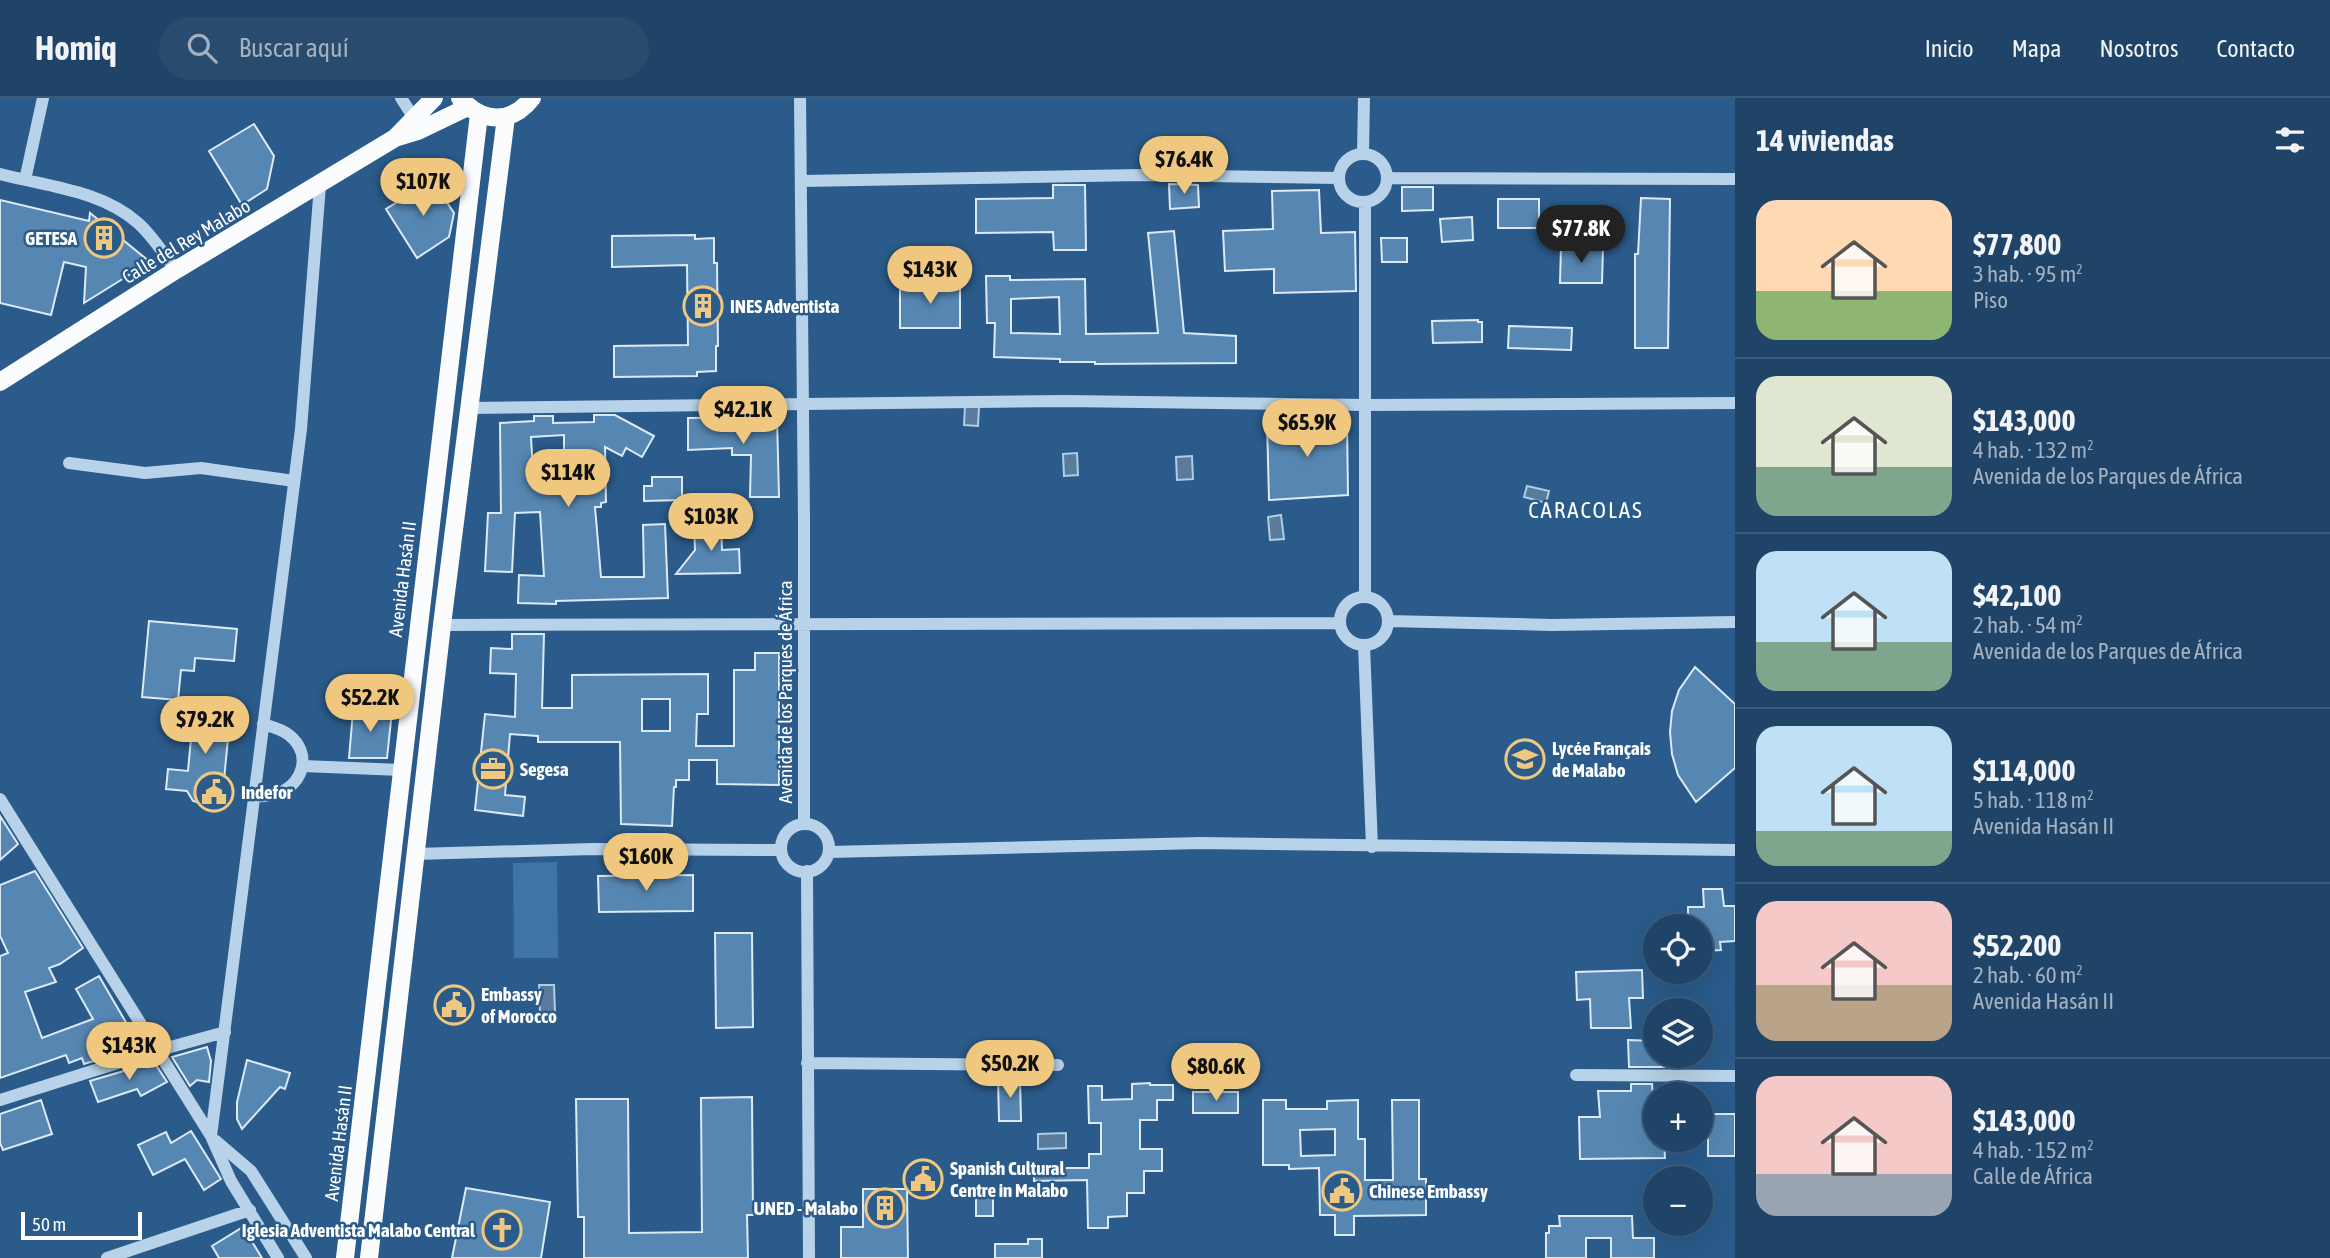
<!DOCTYPE html>
<html lang="es">
<meta charset="utf-8">
<style>
:root{--surface:#204468;--page:#284b6e;--text:#f1f3f6;--muted:#a2b0c0;--line:#3d5c7c;--accent:#efc77f}
body{margin:0;font-family:"Asap Condensed",sans-serif;background:var(--page);color:var(--text);height:100vh;display:flex;flex-direction:column;font-size:26px;white-space:nowrap}
*{box-sizing:border-box;margin:0}
p{font-size:23px;color:var(--muted)}
.icon{flex:none;width:38px;height:38px;fill:none;stroke:currentColor;stroke-width:2;stroke-linecap:round;stroke-linejoin:round}
.map{position:relative;flex:1;overflow:hidden}
.drawer{display:flex;flex-direction:column;background:var(--surface);width:595px}
.drawer>*{flex:none}
.fabs{position:absolute;left:1643px;top:816px;display:grid;gap:14px}
.fabs a{display:grid;place-items:center;width:70px;height:70px;border-radius:50%;background:var(--surface);box-shadow:0 7px 28px #0002,0 0 0 2px var(--line);font-size:35px}
.scale{position:absolute;left:21px;bottom:18px;width:121px;box-sizing:border-box;padding-left:7px;border:4px solid #fff;border-top:0;font-size:19px;line-height:24px;white-space:nowrap;color:#fff;-webkit-text-stroke:5px #2a5b8a;paint-order:stroke}
.price{position:absolute;translate:-50% -60px;padding:0 16px;border-radius:24px;background:var(--accent);color:#111;font-size:23px;line-height:46px;filter:drop-shadow(0 2px 4px #0008)}
.price::after{content:'';position:absolute;left:50%;top:42px;width:21px;height:16px;margin-left:-10px;background:inherit;clip-path:polygon(0 0,100% 0,50% 100%)}
.price.on{background:#222;color:#fff}
ul{padding:0;list-style:none}
li{display:flex;align-items:center;gap:21px;height:175px;padding:0 21px}
li+li{border-top:2px solid var(--line)}
li span{display:grid;place-items:center;flex:none;width:196px;height:140px;border-radius:21px;color:#555}
li>.icon{margin-inline-start:auto}
span .icon{width:84px;height:84px;fill:#fffc;stroke-width:1}
li b{font-size:30px}
h2{display:flex;justify-content:space-between;align-items:center;height:84px;padding:0 21px;font-size:30px}
header{display:flex;align-items:center;gap:42px;box-sizing:border-box;height:98px;padding:0 35px;background:var(--surface);border-bottom:2px solid var(--line)}
header strong{font-size:33px}
nav{display:flex;gap:38px;margin-inline-start:auto;font-size:24px}
.search{width:490px;height:63px;background:var(--page);display:flex;align-items:center;gap:18px;box-sizing:border-box;padding:0 24px;border-radius:38px;color:var(--muted);font-size:26px}
main{display:flex;flex:1;min-height:0}
.map>svg:first-child{display:block}
</style>
<header>
<strong>Homiq</strong>
<div class="search"><svg class="icon" aria-label="search" viewBox="0 0 24 24"><circle cx="10" cy="10" r="6"/><path d="M15 15l6 6"/></svg>Buscar aquí</div>
<nav><a>Inicio</a><a>Mapa</a><a>Nosotros</a><a>Contacto</a></nav>
</header>
<main>
<div class="map">
<svg width="1735" height="1160" viewBox="0 0 1735 1160">
<rect width="100%" height="100%" fill="#2a5b8a"/>
<!-- green -->
<path fill="#3f75a6" d="M557 764 558 860H514L513 765Z"/>
<!-- water -->
<path fill="#5a7b9b" stroke="#adcde9" stroke-width="2" d="M965 308 979 309 978 328 964 327Z
M1077 355 1078 377 1064 378 1063 356Z
M1192 358 1193 381 1177 382 1176 359Z
M1527 388 1549 393 1546 405 1524 399Z
M1281 417 1284 441 1270 442 1268 419Z
M539 887H554L555 914 549 921H545L540 914Z
M1066 1035V1050L1038 1051V1036Z"/>
<!-- building -->
<path fill="#5687b2" stroke="#dceaf7" stroke-width="2" fill-rule="evenodd" d="M254 26 274 58 267 91 242 107 209 53Z
M432 82 454 115 449 139 417 160 386 111Z
M1169 86 1198 87 1199 109 1170 111Z
M1053 87H1085L1086 152H1054L1053 134 976 135V101L1053 100Z
M1402 89H1433V112L1402 113Z
M1319 92 1321 135 1355 134 1356 193 1274 195V171L1225 173 1223 133 1273 131 1272 93Z
M1641 100 1670 101 1668 250H1635V156H1638Z
M1498 101H1539V130H1498Z
M0 102 89 123 90 115 150 164 84 205 86 169 64 164 51 217 0 205Z
M1472 119 1473 142 1442 144 1440 121Z
M1174 133 1184 235 1236 238V265L1095 266V264H1060V261L994 259 995 225H987L986 178H1010V182L1085 181 1086 236 1158 235 1148 135ZM1059 199 1060 236 1011 235V201Z
M695 137V141L714 140V165H717L718 248H716V273L697 274V278L614 279V248L688 247 687 167 612 169V138Z
M1381 140H1407V164H1382Z
M1561 148 1603 149 1602 185H1560Z
M900 186H960V230H900Z
M1478 222V224H1482V244L1433 245 1432 223Z
M1509 228 1572 230 1571 252 1508 250Z
M594 317H615L654 338 642 359 626 350 622 358 605 349 606 404 601 405V409H595L601 479H644L643 427 665 426 668 500 556 503V506L518 505 519 477 544 478 540 414 515 415 512 474 485 473 488 415H501L500 325 534 323V318H553V325L594 324ZM564 337V391H534L531 339Z
M777 319 779 399H750L751 357H732V350L688 352V320Z
M1267 323H1347L1348 397 1269 402Z
M652 379H682V402L644 403V388H652Z
M721 425 722 452 739 451 740 475 676 476 695 452 694 426Z
M149 523 237 531 234 563 195 560 194 573 181 572 178 602 142 599Z
M512 536H544L542 610H572V577L708 576V616H697L696 648H734V572H755V555H779V687L717 686V662H689V682H676V689H674L672 728 621 726 620 644H538V638L510 636 505 697 525 699 523 718 475 712 485 616 515 619 516 576 490 575 491 550 512 551ZM642 601H670V633H642Z
M1695 569 1735 606V670L1696 704 1678 677 1672 656 1670 634 1672 613 1679 592Z
M194 607 231 610 223 692 217 701 206 707 193 703 187 693 166 691 168 671 188 673Z
M353 613H392L387 660H349Z
M0 718 18 746 0 762Z
M35 773 83 850 60 866 49 870 56 884 25 894 42 940 93 921 76 891 99 878 131 933 126 953 84 966 82 960 69 965 66 957 0 980V858L8 855 0 838V787Z
M693 777V813L599 814 598 778Z
M1703 791H1722L1724 808H1735V843L1720 844 1721 852 1701 853V828H1688V809H1704Z
M715 835H752L753 929 716 930Z
M1642 872 1643 900H1629L1631 930H1591L1590 901 1577 902 1576 874Z
M1628 942 1656 943V957H1672V969H1629Z
M207 949 211 963 209 984 197 982 190 988 172 959Z
M247 962 290 975 285 991 280 989 242 1031 237 1021V1004Z
M154 964 167 984 141 998 137 991 98 1004 90 983Z
M1020 980 1021 1023H999L998 981Z
M1150 985V987H1173V1002H1157V1022H1140V1051H1162V1073H1144V1095H1127V1118L1108 1119V1130H1088L1087 1082 1034 1083V1070H1089V1056H1101V1025H1089L1088 988H1102V1002L1132 1001V986Z
M1631 986H1652L1656 1041H1664L1665 1060 1580 1061 1579 1019H1600L1598 993H1631Z
M1193 994H1238V1015H1193Z
M752 999 753 1117H747L748 1160H584V1119H578L576 1001H628L629 1135 702 1134 701 1000Z
M41 1002 52 1036 3 1052 0 1045V1016Z
M1263 1002H1286V1011H1327V1003L1358 1002V1041H1365V1082H1393L1392 1002H1419V1081H1426V1117L1354 1118V1137H1335V1117H1320L1319 1070 1289 1071V1067H1263ZM1335 1031V1057L1301 1058 1300 1032Z
M1708 1016H1735V1058H1708Z
M191 1033 221 1081 204 1092 185 1061 153 1077 138 1047 166 1034 171 1045Z
M466 1090 550 1104 541 1160H452Z
M863 1091H907L908 1160H841V1129H863Z
M993 1093V1118H976V1094Z
M1559 1118H1632L1633 1140H1654V1160H1611V1140H1586V1160H1546V1135H1549V1128H1560Z
M243 1129 262 1160H219L212 1148Z
M1028 1141H1042V1160H995V1146H1028Z"/>
<g fill="none" stroke-linecap="round" stroke-linejoin="round">
<!-- minor -->
<path stroke="#b8d2e9" stroke-width="12" d="M401 0 414 20
M800 0 804 421V726
M1363 56 1364 0
M1339 80a24 24 0 1 1 48 0a24 24 0 1 1-48 0Z
M0 76C46 88 101 92 138 125 153 138 164 157 176 172
M1387 80 1735 81
M25 82 43 0
M801 83 1141 77 1339 80
M471 310 1066 303 1365 307 1735 305
M69 365 145 375 201 370 294 383
M1365 499V104
M1340 523a24 24 0 1 1 48 0a24 24 0 1 1-48 0Z
M1388 523 1552 527 1735 524
M442 527 1340 525
M1364 547 1372 749
M303 668 401 672
M256 699C263 698 271 698 278 695 304 686 312 655 289 637 282 631 273 629 263 626
M0 701 211 1038 231 1083 278 1160
M781 750a24 24 0 1 1 48 0a24 24 0 1 1-48 0Z
M829 754 1201 745 1735 752
M416 756 592 751 781 752
M807 773 809 1160
M807 965 1058 967
M1576 977 1735 978
M0 1002 156 953 225 934
M211 1038 301 331 320 87
M216 1043 251 1073 306 1160
M107 1160 250 1112"/>
<!-- major -->
<path stroke="#fafcfe" stroke-width="18" d="M460 0C482 25 511 27 532 0
M395 40 418 33 468 9
M0 284 176 172 395 40 434 0
M345 1160 479 16
M369 1160 442 527 506 19"/>
</g>
<!-- icons -->
<defs>
<g id="building-ring" transform="scale(2.0125)"><circle r="9.5" fill="#2a5b8a" stroke="#efc77f" stroke-width="1.5"/><path d="M-4-6H4V6H1V3H-1V6H-4ZM-2.5-4.3h1.7v1.8h-1.7ZM.8-4.3h1.7v1.8H.8ZM-2.5-1h1.7V.8h-1.7ZM.8-1h1.7V.8H.8Z" fill="#efc77f"/></g>
<g id="school-ring" transform="scale(2.0125)"><circle r="9.5" fill="#2a5b8a" stroke="#efc77f" stroke-width="1.5"/><path d="M0-5L7-2L0 1L-7-2ZM-4 1L0 2.5L4 1V4Q0 6-4 4Z" fill="#efc77f"/></g>
<g id="office-ring" transform="scale(2.0125)"><circle r="9.5" fill="#2a5b8a" stroke="#efc77f" stroke-width="1.5"/><path d="M-6-3h4V-5.5h4V-3h4V5H-6ZM-1-4.5V-3h2v-1.5ZM-6 0V1H6V0Z" fill="#efc77f"/></g>
<g id="civic-ring" transform="scale(2.0125)"><circle r="9.5" fill="#2a5b8a" stroke="#efc77f" stroke-width="1.5"/><path d="M-.6-6.5H3V-4.5H.6V-3L4-1V1h2V6H-6V1h2V-1L-.6-3ZM-1.2 2.5V6h2.4V2.5Z" fill="#efc77f"/></g>
<g id="church-ring" transform="scale(2.0125)"><circle r="9.5" fill="#2a5b8a" stroke="#efc77f" stroke-width="1.5"/><path d="M-1.2-6h2.4v3.5h3.3v2.4h-3.3V6h-2.4V-.1h-3.3v-2.4h3.3Z" fill="#efc77f"/></g>
</defs>
<g fill-rule="evenodd">
<use href="#building-ring" x="104" y="140"/>
<use href="#building-ring" x="703" y="208"/>
<use href="#school-ring" x="1525" y="661"/>
<use href="#office-ring" x="493" y="671"/>
<use href="#civic-ring" x="214" y="694"/>
<use href="#civic-ring" x="454" y="907"/>
<use href="#civic-ring" x="923" y="1081"/>
<use href="#civic-ring" x="1342" y="1093"/>
<use href="#building-ring" x="885" y="1110"/>
<use href="#church-ring" x="502" y="1132"/>
</g>
<g text-anchor="middle" dominant-baseline="central" stroke-width="5" stroke-linejoin="round" paint-order="stroke">
<!-- poi labels -->
<g font-size="19" font-weight="bold" fill="#fff" stroke="#2a5b8a" text-anchor="start">
<text x="77" y="140" text-anchor="end">GETESA</text>
<text x="730" y="208">INES Adventista</text>
<text x="1552" y="650">Lycée Français<tspan x="1552" dy="22">de Malabo</tspan></text>
<text x="520" y="671">Segesa</text>
<text x="241" y="694">Indefor</text>
<text x="481" y="896">Embassy<tspan x="481" dy="22">of Morocco</tspan></text>
<text x="950" y="1070">Spanish Cultural<tspan x="950" dy="22">Centre in Malabo</tspan></text>
<text x="1369" y="1093">Chinese Embassy</text>
<text x="858" y="1110" text-anchor="end">UNED - Malabo</text>
<text x="475" y="1132" text-anchor="end">Iglesia Adventista Malabo Central</text>
</g>
<!-- street labels -->
<g font-size="19" fill="#fff" stroke="#2a5b8a">
<text transform="translate(186 143) rotate(-31)">Calle del Rey Malabo</text>
<text transform="translate(402 481) rotate(-83)">Avenida Hasán II</text>
<text transform="translate(785 594) rotate(-90)">Avenida de los Parques de África</text>
<text transform="translate(338 1045) rotate(-83)">Avenida Hasán II</text>
</g>
<!-- quarter labels -->
<g font-size="23" letter-spacing="2" fill="#fff" stroke="#2a5b8a">
<text x="1586" y="412">CARACOLAS</text>
</g>
</g>
</svg>
<div class="fabs">
<a><svg class="icon" aria-label="locate" viewBox="0 0 24 24"><circle cx="12" cy="12" r="6"/><path d="M12 2v4M12 18v4M2 12h4M18 12h4"/></svg></a>
<a><svg class="icon" aria-label="layers" viewBox="0 0 24 24"><path d="M12 4l9 5-9 5-9-5zM3 14l9 5 9-5"/></svg></a>
<a>+</a>
<a>−</a>
</div>
<div class="scale">50 m</div>
<b class="price" style="left:1184px;top:98px">$76.4K</b>
<b class="price" style="left:423px;top:120px">$107K</b>
<b class="price on" style="left:1581px;top:167px">$77.8K</b>
<b class="price" style="left:930px;top:208px">$143K</b>
<b class="price" style="left:743px;top:348px">$42.1K</b>
<b class="price" style="left:1307px;top:361px">$65.9K</b>
<b class="price" style="left:568px;top:411px">$114K</b>
<b class="price" style="left:711px;top:455px">$103K</b>
<b class="price" style="left:370px;top:636px">$52.2K</b>
<b class="price" style="left:205px;top:658px">$79.2K</b>
<b class="price" style="left:646px;top:795px">$160K</b>
<b class="price" style="left:129px;top:984px">$143K</b>
<b class="price" style="left:1010px;top:1002px">$50.2K</b>
<b class="price" style="left:1216px;top:1005px">$80.6K</b>
</div>
<section class="drawer">
<h2>14 viviendas<svg class="icon" aria-label="filters" viewBox="0 0 24 24"><path d="M4 7h16M4 17h16"/><circle cx="9" cy="7" r="2"/><circle cx="15" cy="17" r="2"/></svg></h2>
<ul>
<li><span style="background:linear-gradient(#ffd9b3 65%,#8fb573 0)"><svg class="icon" aria-label="home" viewBox="0 0 24 24"><path d="M3 11l9-7 9 7M6 9v11h12V9"/></svg></span><div><b>$77,800</b><p>3 hab. · 95 m²</p><p>Piso</p></div></li>
<li><span style="background:linear-gradient(#dfe7d0 65%,#7fa58c 0)"><svg class="icon" aria-label="home" viewBox="0 0 24 24"><path d="M3 11l9-7 9 7M6 9v11h12V9"/></svg></span><div><b>$143,000</b><p>4 hab. · 132 m²</p><p>Avenida de los Parques de África</p></div></li>
<li><span style="background:linear-gradient(#bfe0f5 65%,#7fa58c 0)"><svg class="icon" aria-label="home" viewBox="0 0 24 24"><path d="M3 11l9-7 9 7M6 9v11h12V9"/></svg></span><div><b>$42,100</b><p>2 hab. · 54 m²</p><p>Avenida de los Parques de África</p></div></li>
<li><span style="background:linear-gradient(#bfe0f5 75%,#7fa58c 0)"><svg class="icon" aria-label="home" viewBox="0 0 24 24"><path d="M3 11l9-7 9 7M6 9v11h12V9"/></svg></span><div><b>$114,000</b><p>5 hab. · 118 m²</p><p>Avenida Hasán II</p></div></li>
<li><span style="background:linear-gradient(#f6c9c9 60%,#b9a48a 0)"><svg class="icon" aria-label="home" viewBox="0 0 24 24"><path d="M3 11l9-7 9 7M6 9v11h12V9"/></svg></span><div><b>$52,200</b><p>2 hab. · 60 m²</p><p>Avenida Hasán II</p></div></li>
<li><span style="background:linear-gradient(#f6c9c9 70%,#9aa5b1 0)"><svg class="icon" aria-label="home" viewBox="0 0 24 24"><path d="M3 11l9-7 9 7M6 9v11h12V9"/></svg></span><div><b>$143,000</b><p>4 hab. · 152 m²</p><p>Calle de África</p></div></li>
</ul>
</section>
</main>
